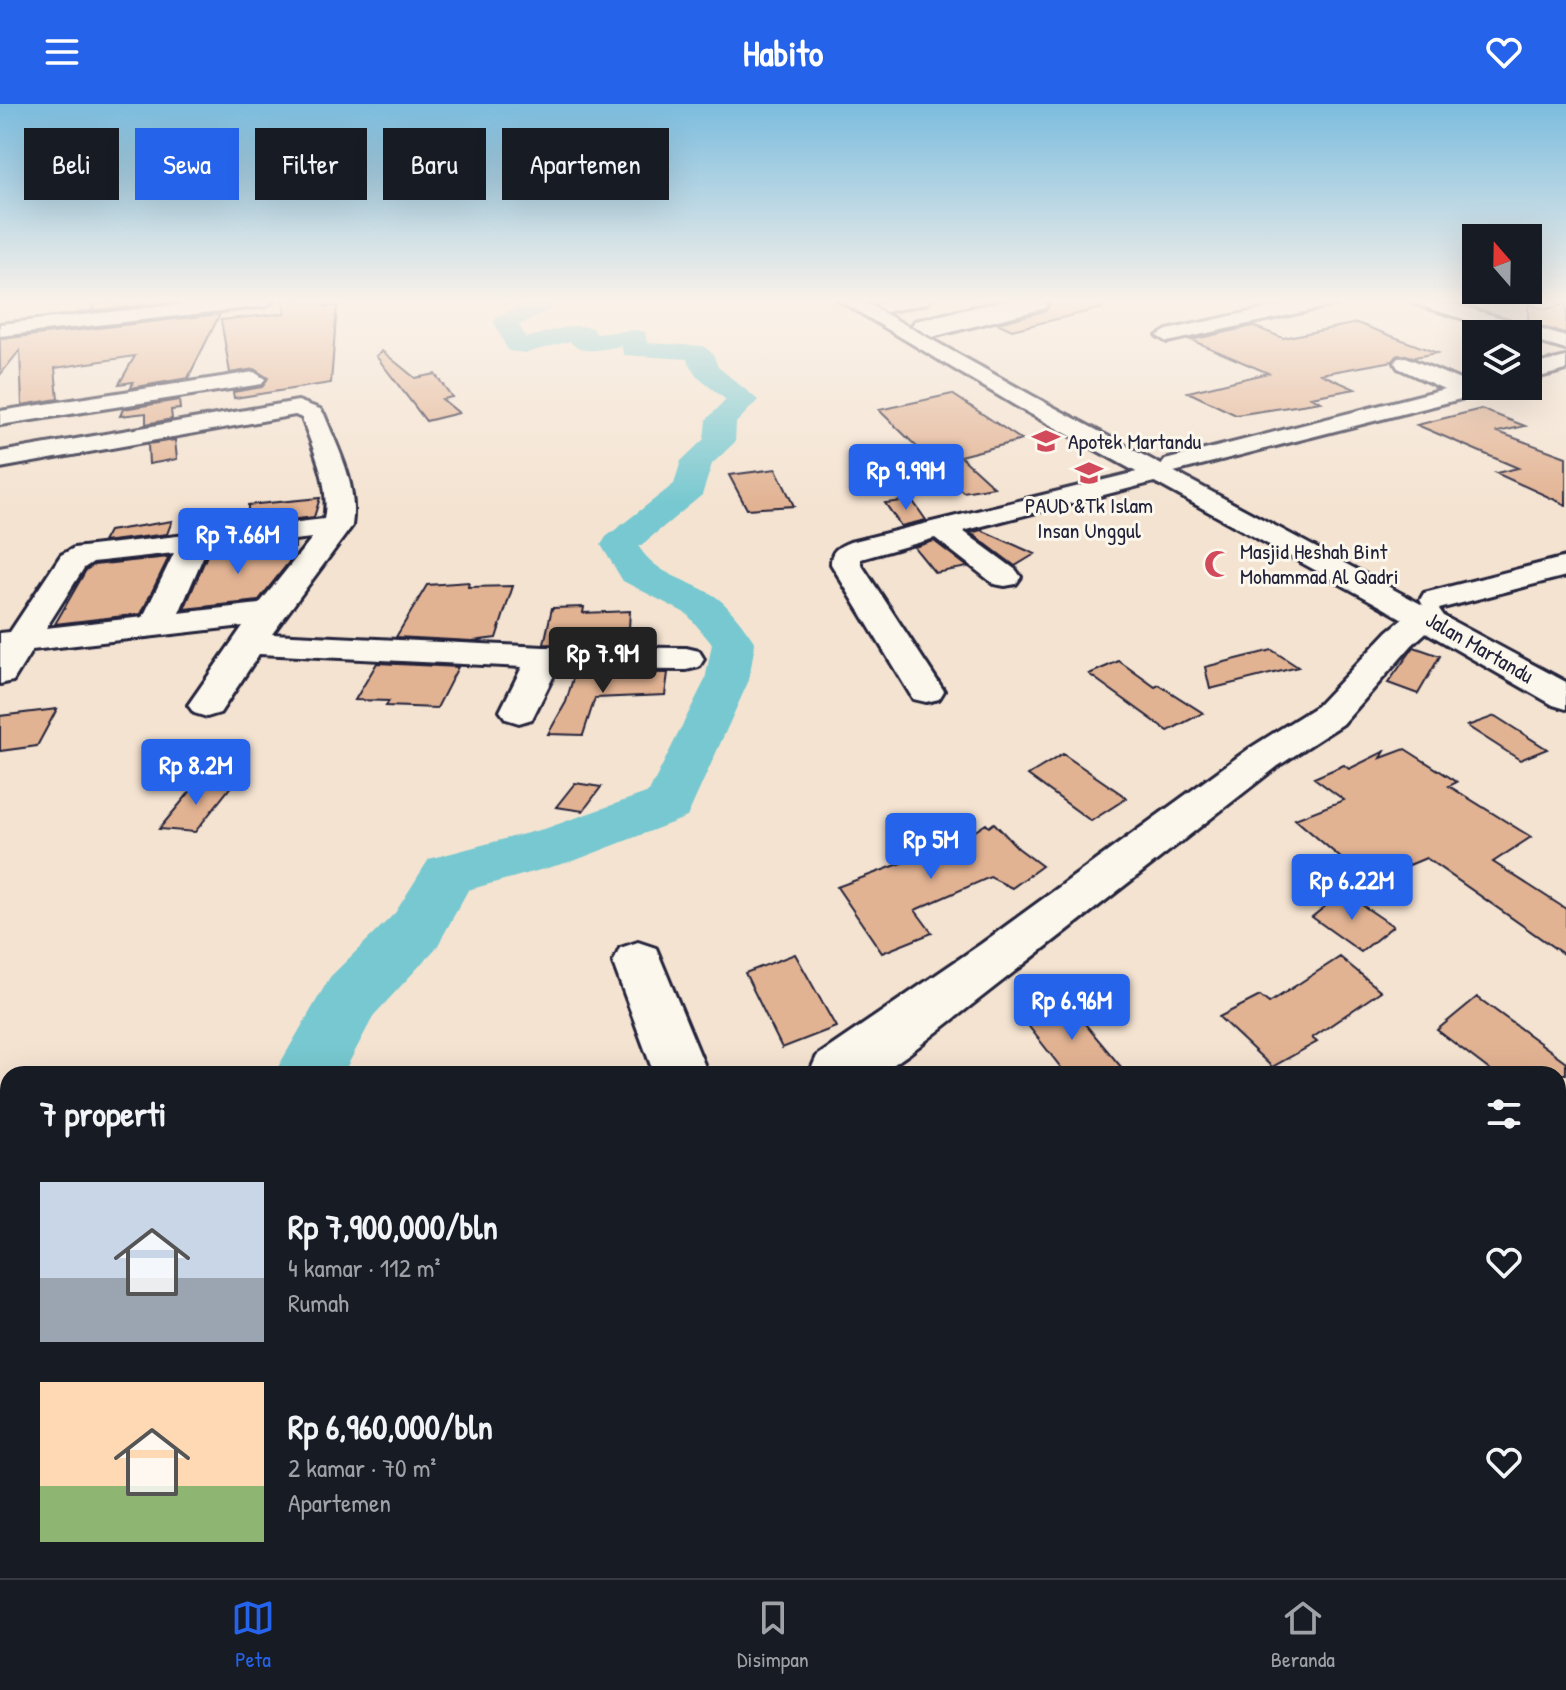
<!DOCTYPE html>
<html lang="id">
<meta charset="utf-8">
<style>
:root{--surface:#171b24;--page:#20242c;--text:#f1f3f6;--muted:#9ea1a6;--line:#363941;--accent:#2563eb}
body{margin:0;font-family:"Patrick Hand",sans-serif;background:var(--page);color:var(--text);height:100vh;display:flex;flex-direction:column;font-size:30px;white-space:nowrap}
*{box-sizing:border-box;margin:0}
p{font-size:26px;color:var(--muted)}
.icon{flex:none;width:44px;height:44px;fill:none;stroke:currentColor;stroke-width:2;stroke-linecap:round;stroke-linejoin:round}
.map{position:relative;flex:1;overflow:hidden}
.side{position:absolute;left:0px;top:962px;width:1566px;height:512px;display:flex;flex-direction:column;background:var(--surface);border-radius:24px 24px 0 0;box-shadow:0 8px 32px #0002}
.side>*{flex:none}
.guide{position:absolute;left:24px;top:24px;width:800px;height:72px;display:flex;gap:16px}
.needle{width:52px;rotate:340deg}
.tools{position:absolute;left:1462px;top:120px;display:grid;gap:16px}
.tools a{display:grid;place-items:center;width:80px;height:80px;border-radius:0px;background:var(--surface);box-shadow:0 8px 32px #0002;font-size:40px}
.price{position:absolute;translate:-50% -68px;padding:0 18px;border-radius:8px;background:var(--accent);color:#fff;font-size:26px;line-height:52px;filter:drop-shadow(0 2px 4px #0008)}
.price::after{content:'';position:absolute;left:50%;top:48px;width:24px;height:18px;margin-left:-12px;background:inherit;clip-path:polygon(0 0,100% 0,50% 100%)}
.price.current{background:#222;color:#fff}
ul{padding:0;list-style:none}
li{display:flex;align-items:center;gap:24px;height:200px;padding:0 40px}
li span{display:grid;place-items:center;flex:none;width:224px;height:160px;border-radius:0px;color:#555}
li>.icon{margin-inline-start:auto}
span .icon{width:96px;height:96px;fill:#fffc;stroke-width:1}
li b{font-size:34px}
h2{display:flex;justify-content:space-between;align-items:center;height:96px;padding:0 40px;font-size:34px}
.chip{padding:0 28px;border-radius:0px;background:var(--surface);box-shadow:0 8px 32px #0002;font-size:28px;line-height:72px}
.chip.current{background:var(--accent);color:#fff}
header{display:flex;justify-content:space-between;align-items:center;height:104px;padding:0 40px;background:var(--accent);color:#fff;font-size:36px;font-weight:700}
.menu{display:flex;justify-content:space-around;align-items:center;height:112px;border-top:2px solid var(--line);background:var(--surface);font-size:22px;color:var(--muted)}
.menu a{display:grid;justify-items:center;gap:4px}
.menu .current{color:var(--accent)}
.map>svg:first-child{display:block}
</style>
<header><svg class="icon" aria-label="menu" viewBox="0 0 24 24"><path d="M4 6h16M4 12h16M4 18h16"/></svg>Habito<svg class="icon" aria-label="heart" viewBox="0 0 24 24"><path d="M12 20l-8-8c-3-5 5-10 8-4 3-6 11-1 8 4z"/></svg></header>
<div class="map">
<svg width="1566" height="1474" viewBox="0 0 1566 1474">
<rect width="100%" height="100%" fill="#f4e3d1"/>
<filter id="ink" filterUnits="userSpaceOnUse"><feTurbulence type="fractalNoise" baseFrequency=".0125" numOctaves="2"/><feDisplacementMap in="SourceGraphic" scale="16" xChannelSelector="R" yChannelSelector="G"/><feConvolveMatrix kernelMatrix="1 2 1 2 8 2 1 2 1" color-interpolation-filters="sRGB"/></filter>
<g filter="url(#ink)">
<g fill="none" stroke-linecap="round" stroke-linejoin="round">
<!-- river -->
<path fill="#77c8d0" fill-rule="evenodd" d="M524 195H546L552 202 548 207 519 221 526 234C549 229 569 218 593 224L596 230 636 226 645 228 647 239 703 242 713 250 718 263 758 296 736 319 735 338 712 360 702 391 639 443C658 472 685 474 713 491 729 501 745 524 755 539L749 576 687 713 576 756 468 786 437 843 374 911 343 970H274L330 873 395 809 429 755 547 724 649 688 705 576 712 540 687 510 623 477 601 441 606 433 674 380 681 357 704 335 706 316 726 296 696 272 687 255 624 251 621 242C605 244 581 253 570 237L526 249 508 247 494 218 497 213 527 199Z
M414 1466H510L512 1474H416Z"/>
</g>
<!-- building -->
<path fill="#e2b393" stroke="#22223b" stroke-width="2" d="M148 195H178L177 198 78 208 91 207 95 199Z
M283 195H322L325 203 337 201 331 279 234 294 233 288 262 283 268 274 254 265 230 269 221 216 285 209Z
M1044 195H1101L1102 204 1012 226 997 219 1046 207 1050 199Z
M1528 200 1546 205 1566 200V230L1528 219Z
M220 210 188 274 131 284 133 278 119 280 135 252 55 264 58 295 22 301 20 246 0 271V235Z
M1357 219 1437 249 1415 253 1398 251 1393 257 1321 270 1355 285 1311 293 1321 298 1236 311 1188 288 1268 269 1191 236 1253 222 1283 234Z
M382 247 415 274 435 270 452 293 442 295 459 309 426 317 376 252Z
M952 290 1022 336 960 352 994 383 963 388 879 306Z
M179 296 180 305 171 306 172 315 146 320V309L120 312 123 305Z
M1481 305 1525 322 1498 328 1566 353V401L1496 369 1518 364 1417 321Z
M175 336 177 355 149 360 148 340Z
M776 365 794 402 747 405 729 371Z
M320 394 314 413 248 421V401Z
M912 396 926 416 901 422 885 399Z
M172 417 167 430 103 438 109 427Z
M981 426 1035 450 1015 462 971 429Z
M934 437 968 463 935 469 914 443Z
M295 439V444H290L289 458 258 497 184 505 208 449Z
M169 453 141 510 55 520 86 466 94 461Z
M469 478 468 483 513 482 496 534 472 537 396 533 427 481Z
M584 503 583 509 630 507 628 541 544 540 552 504Z
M1414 543 1440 552 1418 590 1388 579Z
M1272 546 1298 563 1210 585 1205 563Z
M1119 557 1155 583 1159 581 1203 609 1168 627 1089 570Z
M377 559 458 563 437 604 386 602 389 597 355 596Z
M575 568 668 569 665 591 595 594 583 631 548 630 566 598Z
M57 605 37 642 0 647V612Z
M1495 612 1547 645 1520 656 1467 622Z
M1405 645 1457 678 1449 682 1531 733 1493 758 1566 805V852L1426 754 1369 778 1295 715 1344 696 1314 674 1344 661 1349 665 1385 647 1381 654Z
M1063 650 1127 694 1091 717 1028 671Z
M198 678 232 681 195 728 159 725Z
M575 679 601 683 583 707 556 703Z
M994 719 1018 744 1042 762 1012 784 990 773 915 806 932 829 882 849 837 783 902 759 890 746 933 728 949 744 986 720 989 723Z
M1343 788 1393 822 1361 848 1312 813Z
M795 850 836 923 782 944 745 869Z
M1340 853 1381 887 1312 934 1317 938 1272 963 1219 913 1260 892 1269 899Z
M1477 893 1566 958V970H1495L1437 926Z
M1065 896 1127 970H1066L1023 915Z"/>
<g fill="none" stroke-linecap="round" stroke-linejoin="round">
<!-- minor casing -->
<g stroke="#22223b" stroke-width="6">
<path id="minor" d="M229 195 275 196 266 202 0 232V220Z
M895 195H930L928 199 886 208 877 202 879 198Z
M1011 195H1039L1047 200 1045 204 932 233 912 221 915 217Z
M1310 195H1343L1334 201 1167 238 1157 232 1167 226Z
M1410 195H1437L1566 233V246L1528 235V230H1512L1412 199Z
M1406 253 1467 279 1476 277V282H1495L1492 287 1170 369 1166 375 963 427 1016 466 1021 473 1016 480 1005 482 994 480 935 434 861 455V460L944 587 939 595 926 598 913 595 831 460C831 446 838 443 850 438L1161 362 1165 356 1444 285 1398 264 1395 259 1398 254Z
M1566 253V266L1528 276V262Z
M254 268 265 275 262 280 0 321V307Z
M298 297 320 305 324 310C339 347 358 381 352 422L272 530 544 543 686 544 699 547 704 555 699 563 686 566 557 565 532 615 519 619 506 615 500 607 522 563 259 550 220 609 207 613 194 609 188 601 243 522 32 546 13 577 0 580V529L10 528 61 451 74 444 324 415C331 380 313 346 302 314L295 311 0 364V348ZM312 434 259 500 179 509 206 446ZM174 449 143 513 46 524 84 464 93 458Z
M1566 453V472L1439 505 1444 512 1412 541 1343 620 1278 662 910 949 880 970H809L817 952 981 840 1250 644 1317 602 1388 527 1415 505 1424 503 1420 496 1424 489Z
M638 838 656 844 708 970H654L613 859 620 844Z
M8 1055V1115L0 1116V1056Z
M826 1466H904L907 1474H829Z"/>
</g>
<!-- highway casing -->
<g stroke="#22223b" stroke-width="6">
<path id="highway" d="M837 195H859L1033 292 1566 578V605L1553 601 1375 499 1016 302Z"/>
</g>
<!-- minor -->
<use href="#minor" fill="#fbf7ec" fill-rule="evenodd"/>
<!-- highway -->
<use href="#highway" fill="#fbf7ec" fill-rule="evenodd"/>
</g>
</g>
<!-- sky -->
<linearGradient id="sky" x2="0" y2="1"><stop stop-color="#7bbcde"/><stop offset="0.49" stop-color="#faf2ea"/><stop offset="1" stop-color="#faf2ea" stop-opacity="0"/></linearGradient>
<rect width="1566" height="401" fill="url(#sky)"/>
<!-- icons -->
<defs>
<g id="school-bare" transform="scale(2.16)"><path d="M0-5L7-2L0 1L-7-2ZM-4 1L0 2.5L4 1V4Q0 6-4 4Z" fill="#d1495b" stroke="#fbf7ec" stroke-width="2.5" paint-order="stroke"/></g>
<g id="mosque-bare" transform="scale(2.16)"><path d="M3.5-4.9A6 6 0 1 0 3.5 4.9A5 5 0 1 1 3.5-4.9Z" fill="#d1495b" stroke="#fbf7ec" stroke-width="2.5" paint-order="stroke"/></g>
</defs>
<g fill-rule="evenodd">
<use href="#school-bare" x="1046" y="337"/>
<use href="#school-bare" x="1089" y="369"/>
<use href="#mosque-bare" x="1218" y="460"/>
</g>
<g text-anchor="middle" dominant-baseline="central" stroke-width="6" stroke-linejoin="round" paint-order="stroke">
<!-- far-poi labels -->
<g font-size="22" fill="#22223b" stroke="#fbf7ec" text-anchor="start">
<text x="1068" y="337">Apotek Martandu</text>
<text x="1089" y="401" text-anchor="middle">PAUD &amp;Tk Islam<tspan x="1089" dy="25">Insan Unggul</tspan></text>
<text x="1240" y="447">Masjid Heshah Bint<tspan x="1240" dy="25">Mohammad Al Qadri</tspan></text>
</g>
<!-- far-street labels -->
<g font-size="22" fill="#22223b" stroke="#fbf7ec">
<text transform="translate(1480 543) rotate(30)">Jalan Martandu</text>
</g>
</g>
</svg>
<div class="tools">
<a><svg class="needle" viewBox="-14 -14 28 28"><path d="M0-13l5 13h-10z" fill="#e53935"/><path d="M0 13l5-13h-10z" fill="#9ea1a6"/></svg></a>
<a><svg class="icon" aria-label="layers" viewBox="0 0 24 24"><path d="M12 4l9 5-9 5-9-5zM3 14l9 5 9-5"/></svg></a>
</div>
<b class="price" style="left:906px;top:408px">Rp 9.99M</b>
<b class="price" style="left:238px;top:472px">Rp 7.66M</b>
<b class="price current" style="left:603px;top:591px">Rp 7.9M</b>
<b class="price" style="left:196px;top:703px">Rp 8.2M</b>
<b class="price" style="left:931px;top:777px">Rp 5M</b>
<b class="price" style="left:1352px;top:818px">Rp 6.22M</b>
<b class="price" style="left:1072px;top:938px">Rp 6.96M</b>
<div class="guide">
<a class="chip">Beli</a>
<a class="chip current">Sewa</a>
<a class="chip">Filter</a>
<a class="chip">Baru</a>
<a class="chip">Apartemen</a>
</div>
<section class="side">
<h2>7 properti<svg class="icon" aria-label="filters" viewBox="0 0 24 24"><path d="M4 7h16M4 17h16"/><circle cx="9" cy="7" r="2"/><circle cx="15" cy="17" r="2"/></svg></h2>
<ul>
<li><span style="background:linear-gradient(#c9d6e8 60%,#9aa5b1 0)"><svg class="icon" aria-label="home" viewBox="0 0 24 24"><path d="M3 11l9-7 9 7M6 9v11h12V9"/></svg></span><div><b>Rp 7,900,000/bln</b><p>4 kamar · 112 m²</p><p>Rumah</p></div><svg class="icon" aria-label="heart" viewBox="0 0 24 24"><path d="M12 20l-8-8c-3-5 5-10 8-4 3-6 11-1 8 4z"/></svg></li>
<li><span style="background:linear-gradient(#ffd9b3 65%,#8fb573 0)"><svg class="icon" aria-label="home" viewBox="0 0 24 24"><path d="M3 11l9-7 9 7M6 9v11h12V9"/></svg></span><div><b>Rp 6,960,000/bln</b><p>2 kamar · 70 m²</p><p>Apartemen</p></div><svg class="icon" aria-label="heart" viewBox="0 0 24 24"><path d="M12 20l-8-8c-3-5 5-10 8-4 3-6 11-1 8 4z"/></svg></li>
</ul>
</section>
</div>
<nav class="menu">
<a class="current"><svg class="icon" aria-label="map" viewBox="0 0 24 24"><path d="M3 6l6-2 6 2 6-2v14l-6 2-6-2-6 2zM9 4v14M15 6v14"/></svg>Peta</a>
<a><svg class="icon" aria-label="saved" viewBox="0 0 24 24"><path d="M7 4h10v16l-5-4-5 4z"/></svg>Disimpan</a>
<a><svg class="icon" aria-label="home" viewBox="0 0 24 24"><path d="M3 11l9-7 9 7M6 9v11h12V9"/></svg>Beranda</a>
</nav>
